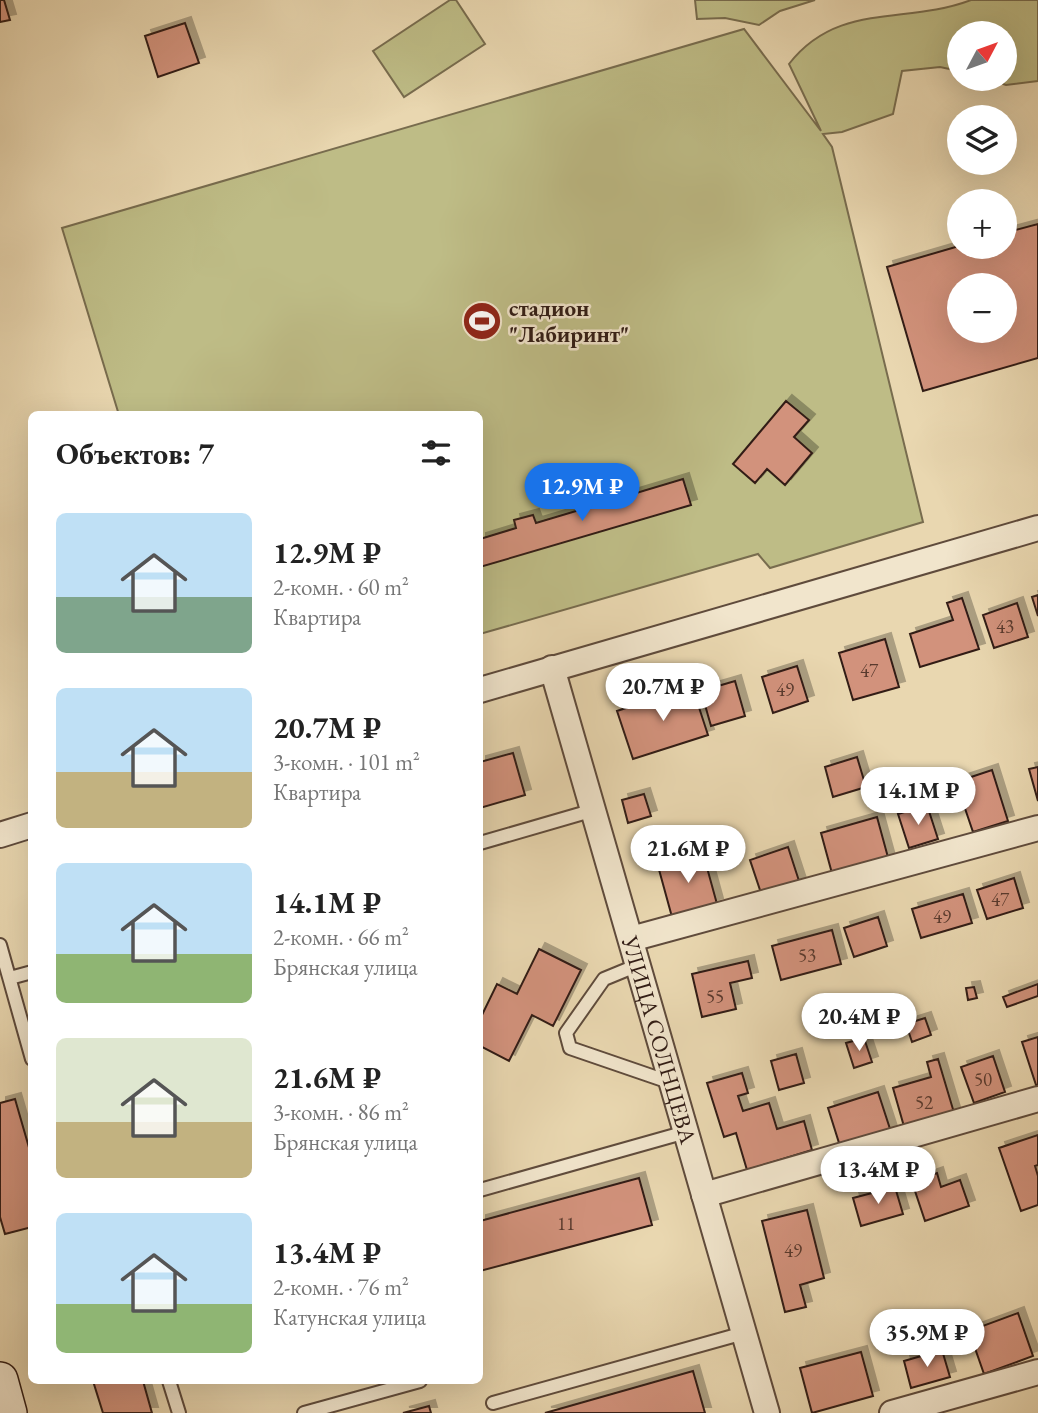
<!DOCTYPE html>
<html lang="ru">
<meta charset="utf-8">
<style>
:root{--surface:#fff;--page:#f2f2f2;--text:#222;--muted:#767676;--accent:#1a73e8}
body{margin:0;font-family:"EB Garamond",serif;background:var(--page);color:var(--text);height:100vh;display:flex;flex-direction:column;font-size:26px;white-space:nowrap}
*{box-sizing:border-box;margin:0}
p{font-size:23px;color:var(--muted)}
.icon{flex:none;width:38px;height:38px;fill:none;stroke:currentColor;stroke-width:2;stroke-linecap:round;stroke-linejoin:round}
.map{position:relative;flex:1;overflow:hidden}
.drawer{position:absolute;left:28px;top:411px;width:455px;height:973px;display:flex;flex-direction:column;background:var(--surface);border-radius:10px;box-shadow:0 7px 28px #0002}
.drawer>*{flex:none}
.needle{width:46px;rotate:49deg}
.tools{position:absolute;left:947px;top:21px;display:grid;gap:14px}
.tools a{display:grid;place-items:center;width:70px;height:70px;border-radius:50%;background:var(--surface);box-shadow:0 7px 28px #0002;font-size:35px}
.price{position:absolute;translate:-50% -60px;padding:0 16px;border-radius:24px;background:#fff;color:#222;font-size:23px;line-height:46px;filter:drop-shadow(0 2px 4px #0008)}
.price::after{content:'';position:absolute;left:50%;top:42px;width:21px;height:16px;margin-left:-10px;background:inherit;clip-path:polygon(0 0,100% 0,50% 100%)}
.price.selected{background:var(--accent);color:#fff}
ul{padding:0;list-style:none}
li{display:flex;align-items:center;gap:21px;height:175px;padding:0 28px}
li span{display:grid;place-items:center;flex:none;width:196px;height:140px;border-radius:10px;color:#555}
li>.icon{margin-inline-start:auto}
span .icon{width:84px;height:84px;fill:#fffc;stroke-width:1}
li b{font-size:30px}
h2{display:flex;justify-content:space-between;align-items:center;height:84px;padding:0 28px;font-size:30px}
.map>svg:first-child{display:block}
</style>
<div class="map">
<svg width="1038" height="1413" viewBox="0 0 1038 1413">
<defs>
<filter id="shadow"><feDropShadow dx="6" dy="-6" stdDeviation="0" flood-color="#0004"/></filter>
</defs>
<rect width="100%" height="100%" fill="#e9d7b0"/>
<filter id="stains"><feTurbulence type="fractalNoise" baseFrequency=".00286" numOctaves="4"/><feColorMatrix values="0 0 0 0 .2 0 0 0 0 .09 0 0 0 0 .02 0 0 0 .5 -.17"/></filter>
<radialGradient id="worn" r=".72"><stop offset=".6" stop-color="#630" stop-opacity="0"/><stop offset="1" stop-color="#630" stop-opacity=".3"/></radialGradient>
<!-- green -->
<path fill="#bebc86" stroke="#786c4e" stroke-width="2" d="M450 0H456L485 44 404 97 373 51Z
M695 0H815L780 11 759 25 725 18 697 19Z
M971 0H1038V81L1006 85 988 79H1004V33H959V71L940 67 902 71 893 114 842 132 823 134 832 147 923 522 770 568 758 554 480 634V415H119L62 228 744 29 821 131 789 64C838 1 906 25 971 0Z"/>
<!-- building -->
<path fill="#d2927b" stroke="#311c15" stroke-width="2" fill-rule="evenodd" filter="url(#shadow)" d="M0 0H4L10 20 0 22Z
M185 23 199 63 158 77 145 36Z
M1038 224V358L923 391 887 267 959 246 1004 247V233ZM959 285H1004V331H959Z
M786 401 809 420 794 437 812 453 785 485 767 469 755 483 733 464Z
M683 479 691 505 480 567V539L516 528 514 520 533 515 536 523Z
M1038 595V616L1032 597Z
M962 598 979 649 920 667 910 634 953 620 947 603Z
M1017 603 1028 637 994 648 983 615Z
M885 639 899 687 853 700 839 653Z
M797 666 808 701 773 713 762 677Z
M735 681 745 716 711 726 701 691Z
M692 686 708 735 633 759 617 711Z
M513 753 525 795 480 808V762Z
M857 757 866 787 833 797 825 767Z
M1038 767V801L1029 769Z
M992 770 1008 821 973 832 956 782Z
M644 794 651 816 628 823 622 800Z
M927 805 938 839 909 848 898 814Z
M877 817 889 861 833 877 821 833Z
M660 836 667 859 644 865 638 843Z
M788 847 800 884 762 896 750 860Z
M703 853 717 904 672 917 658 866Z
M1014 878 1023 908 987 919 977 890Z
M963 894 972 923 921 938 912 909Z
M878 917 887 946 854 957 844 928Z
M832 930 841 964 781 980 772 946Z
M539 949 581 970 553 1026 532 1015 509 1061 480 1046V1019L497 984 517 994Z
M748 961 752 978 730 983 736 1009 702 1017 692 974Z
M1038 984V996L1007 1007 1003 997Z
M974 987 977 998 968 1000 966 988Z
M925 1018 931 1035 912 1042 906 1024Z
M1038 1037V1085H1036L1022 1042Z
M864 1038 872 1062 854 1068 846 1043Z
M796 1054 804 1083 779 1090 771 1061Z
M993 1056 1005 1092 974 1103 961 1067Z
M938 1059 955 1116 905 1130 893 1088 931 1077 927 1062Z
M742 1073 748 1093 738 1096 743 1111 769 1103 777 1129 804 1121 812 1150 747 1170 736 1133 724 1137 707 1083Z
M878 1092 892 1135 840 1146 828 1108Z
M15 1099 32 1158V1227L5 1234 0 1217V1103Z
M1038 1135V1165L1035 1166 1038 1176V1205L1021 1211 999 1148Z
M937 1173 941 1187 960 1180 969 1206 925 1221 912 1182Z
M639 1178 652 1225 480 1271V1221Z
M895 1187 903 1214 861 1226 853 1198Z
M807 1210 824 1278 800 1285 806 1307 785 1312 762 1221Z
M1018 1313 1033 1356 984 1374 969 1331Z
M942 1350 950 1377 911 1388 904 1361Z
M861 1352 873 1396 812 1413 800 1368Z
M693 1371 705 1413H545Z
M93 1381H143L152 1413H103Z
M429 1406 431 1413H403Z"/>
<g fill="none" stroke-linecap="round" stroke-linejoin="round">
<!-- lane casing -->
<g stroke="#5f4b3c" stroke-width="16">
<path id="lane" d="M480 843 594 810
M0 945 32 1059
M638 965 604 979 566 1033 570 1048 672 1083
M10 978 32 972
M480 1190 686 1132
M169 1381 179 1413
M493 1403 744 1333
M304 1413 420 1381"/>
</g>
<!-- street casing -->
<g stroke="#5f4b3c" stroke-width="28">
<g id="street">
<path id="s1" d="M552 668 767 1413"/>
<path d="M480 690 1038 528"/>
<path d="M0 835 32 825"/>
<path d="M631 939 1038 828"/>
<path d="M704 1195 1038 1099"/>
<path d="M892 1413 1038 1372"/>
</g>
</g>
<!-- secondary casing -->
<g stroke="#311c15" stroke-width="38">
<path id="secondary" d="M0 1380 9 1413"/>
</g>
<!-- lane -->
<use href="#lane" stroke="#f1e5cc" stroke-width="12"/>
<!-- street -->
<use href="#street" stroke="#f1e5cc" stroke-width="24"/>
<!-- secondary -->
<use href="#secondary" stroke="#f1e5cc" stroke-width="35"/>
</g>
<!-- icons -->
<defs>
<g id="stadium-disc" transform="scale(2.0125)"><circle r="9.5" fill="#8f2418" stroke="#f1e5cc"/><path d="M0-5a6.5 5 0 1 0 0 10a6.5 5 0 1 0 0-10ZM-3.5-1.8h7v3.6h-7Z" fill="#fff"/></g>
</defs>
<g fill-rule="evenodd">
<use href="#stadium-disc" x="482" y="321"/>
</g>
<g text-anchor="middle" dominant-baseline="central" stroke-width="5" stroke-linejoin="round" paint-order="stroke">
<!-- number labels -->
<g font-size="19" fill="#593a2e">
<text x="1005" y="626">43</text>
<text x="869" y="670">47</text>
<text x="785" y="689">49</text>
<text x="1000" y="899">47</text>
<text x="942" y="916">49</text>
<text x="807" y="955">53</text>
<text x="715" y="996">55</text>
<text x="983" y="1079">50</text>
<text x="924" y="1102">52</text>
<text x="566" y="1223">11</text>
<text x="793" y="1250">49</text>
</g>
<!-- poi labels -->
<g font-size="23" font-weight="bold" fill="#311c15" stroke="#f1e5cc" text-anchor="start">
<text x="509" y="308">стадион<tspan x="509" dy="26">"Лабиринт"</tspan></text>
</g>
<!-- street labels -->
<g font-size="23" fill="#311c15" stroke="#f1e5cc">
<text stroke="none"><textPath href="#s1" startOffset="387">УЛИЦА СОЛНЦЕВА</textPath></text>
</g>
</g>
<rect width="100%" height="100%" filter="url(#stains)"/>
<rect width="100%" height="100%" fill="url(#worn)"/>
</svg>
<div class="tools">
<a><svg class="needle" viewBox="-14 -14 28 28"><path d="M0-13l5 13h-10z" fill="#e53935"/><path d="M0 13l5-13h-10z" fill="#767676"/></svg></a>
<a><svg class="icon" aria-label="layers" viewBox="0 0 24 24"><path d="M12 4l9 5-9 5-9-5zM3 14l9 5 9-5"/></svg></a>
<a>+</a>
<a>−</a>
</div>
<b class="price selected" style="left:582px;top:523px">12.9M ₽</b>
<b class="price" style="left:663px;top:723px">20.7M ₽</b>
<b class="price" style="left:918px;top:827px">14.1M ₽</b>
<b class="price" style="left:688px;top:885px">21.6M ₽</b>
<b class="price" style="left:859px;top:1053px">20.4M ₽</b>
<b class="price" style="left:878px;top:1206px">13.4M ₽</b>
<b class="price" style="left:927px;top:1369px">35.9M ₽</b>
<section class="drawer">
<h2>Объектов: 7<svg class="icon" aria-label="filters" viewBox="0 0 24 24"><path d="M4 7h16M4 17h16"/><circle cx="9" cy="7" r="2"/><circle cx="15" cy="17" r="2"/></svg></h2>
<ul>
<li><span style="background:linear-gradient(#bfe0f5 60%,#7fa58c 0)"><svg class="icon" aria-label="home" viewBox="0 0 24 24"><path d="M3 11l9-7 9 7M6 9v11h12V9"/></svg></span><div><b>12.9M ₽</b><p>2-комн. · 60 m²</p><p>Квартира</p></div></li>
<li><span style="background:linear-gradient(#bfe0f5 60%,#c2b280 0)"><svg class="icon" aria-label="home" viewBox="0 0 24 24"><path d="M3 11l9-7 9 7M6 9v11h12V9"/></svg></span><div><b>20.7M ₽</b><p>3-комн. · 101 m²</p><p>Квартира</p></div></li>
<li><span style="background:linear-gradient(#bfe0f5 65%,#8fb573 0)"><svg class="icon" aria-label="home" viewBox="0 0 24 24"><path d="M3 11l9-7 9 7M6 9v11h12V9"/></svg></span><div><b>14.1M ₽</b><p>2-комн. · 66 m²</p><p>Брянская улица</p></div></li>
<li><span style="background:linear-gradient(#dfe7d0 60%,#c2b280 0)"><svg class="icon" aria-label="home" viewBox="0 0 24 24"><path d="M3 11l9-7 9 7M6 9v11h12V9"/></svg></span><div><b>21.6M ₽</b><p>3-комн. · 86 m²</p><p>Брянская улица</p></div></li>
<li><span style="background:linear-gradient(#bfe0f5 65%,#8fb573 0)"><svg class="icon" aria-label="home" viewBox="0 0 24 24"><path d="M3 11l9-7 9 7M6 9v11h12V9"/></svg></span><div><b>13.4M ₽</b><p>2-комн. · 76 m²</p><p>Катунская улица</p></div></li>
</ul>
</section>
</div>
